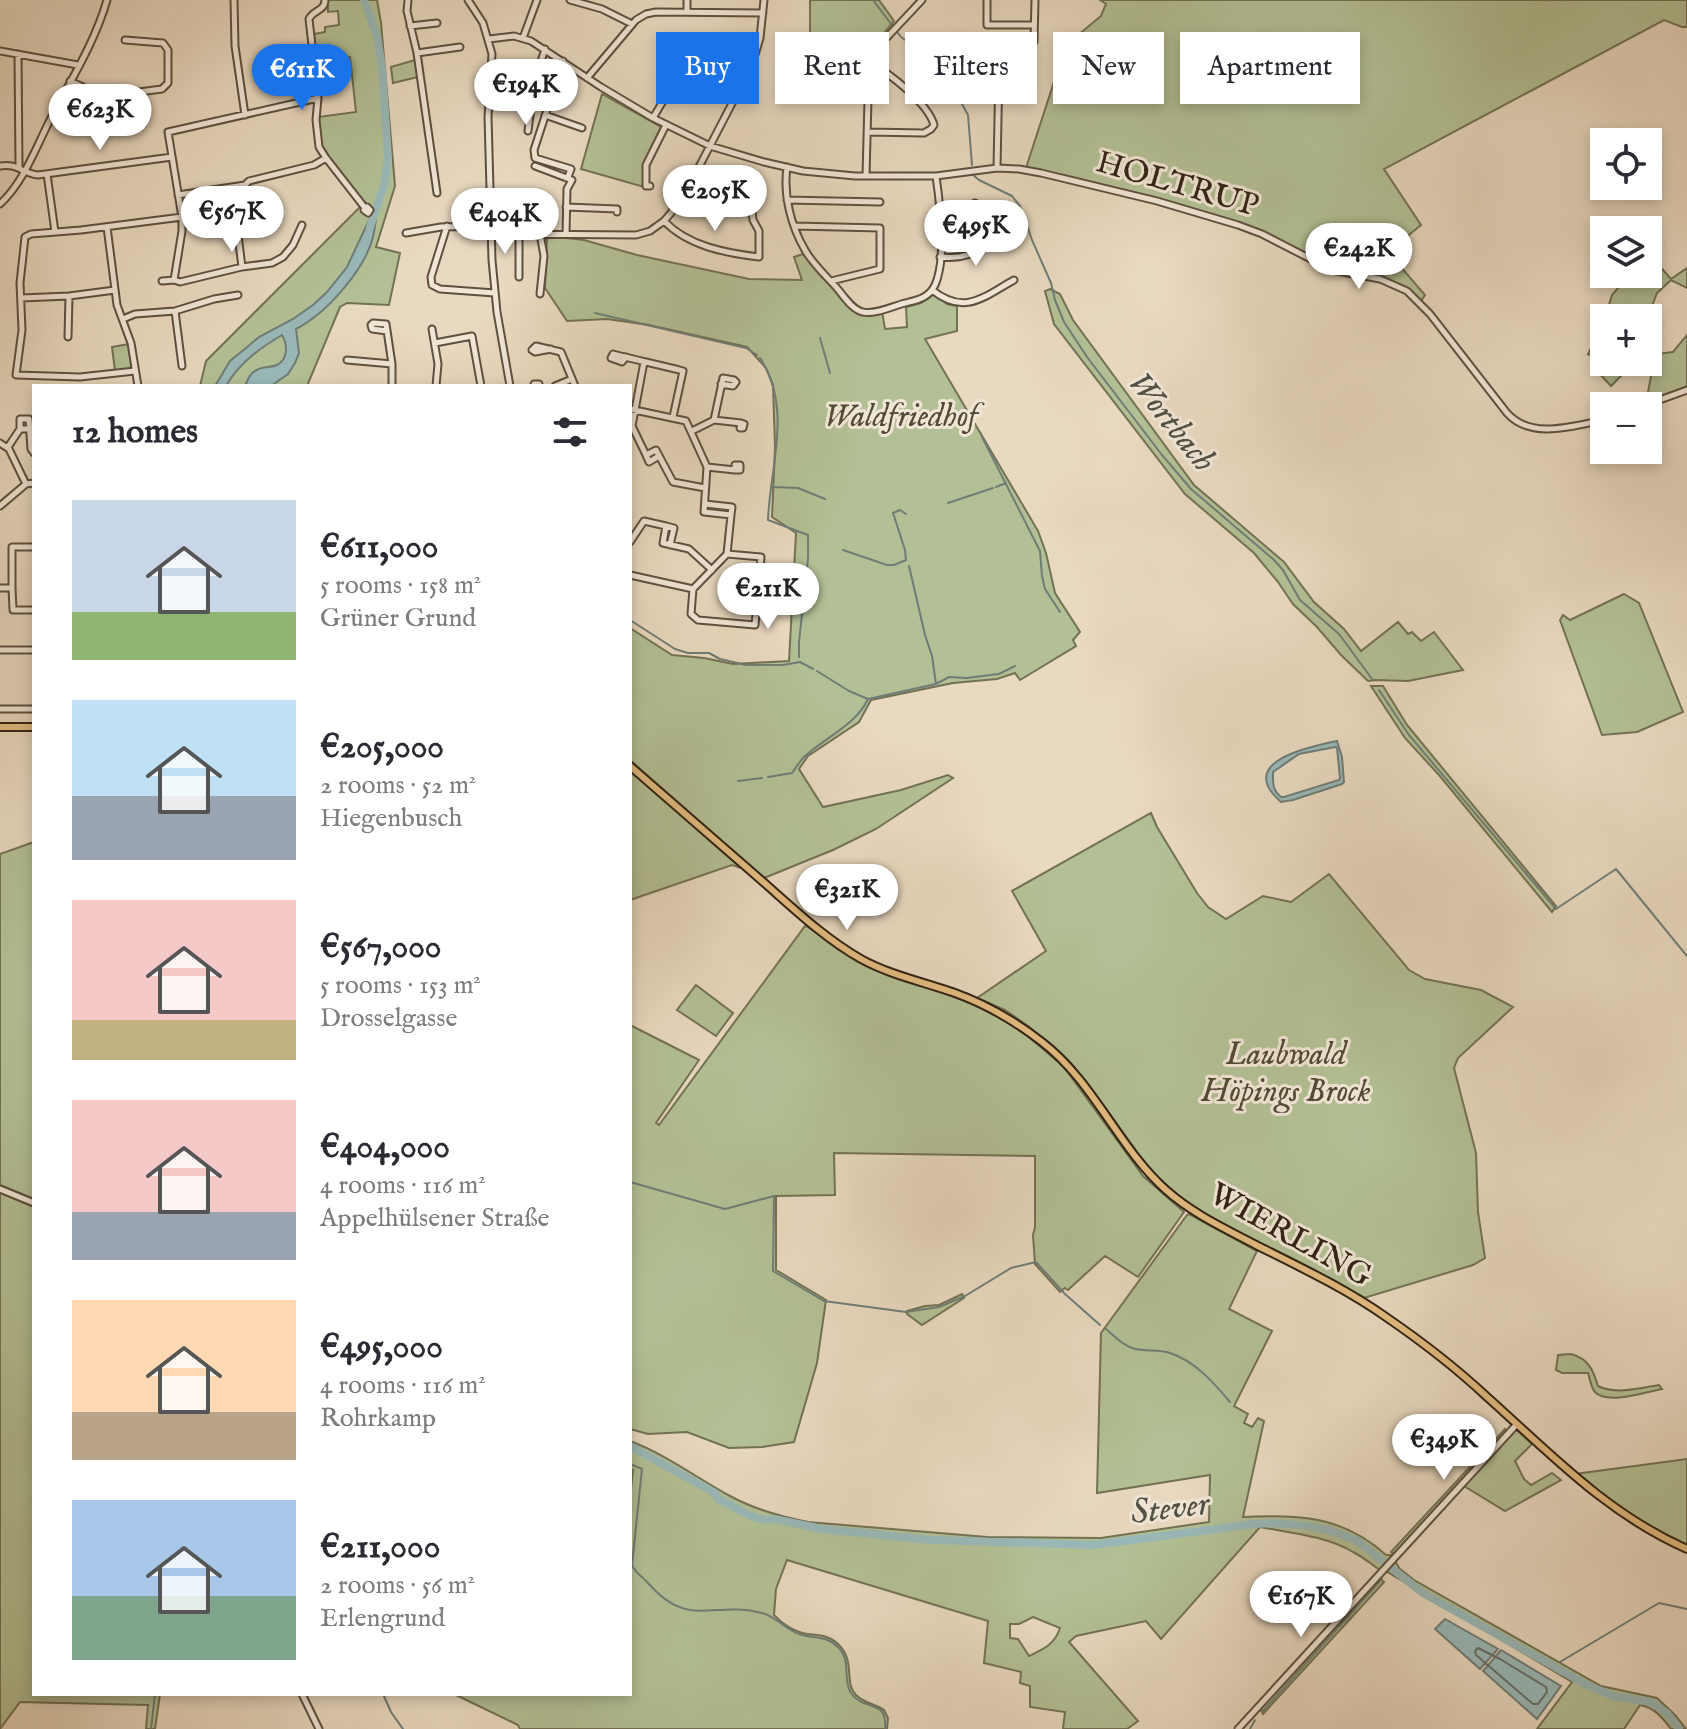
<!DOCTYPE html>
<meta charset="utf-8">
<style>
:root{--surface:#fff;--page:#f7f7f7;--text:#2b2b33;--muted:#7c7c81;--accent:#1a73e8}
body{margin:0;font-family:"IM FELL English",serif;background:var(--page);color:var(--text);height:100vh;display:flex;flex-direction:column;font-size:30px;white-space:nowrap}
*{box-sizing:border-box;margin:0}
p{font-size:26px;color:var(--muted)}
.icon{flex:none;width:44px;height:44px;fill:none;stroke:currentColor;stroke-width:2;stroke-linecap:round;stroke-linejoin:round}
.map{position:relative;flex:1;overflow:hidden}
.panel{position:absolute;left:32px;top:384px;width:600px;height:1312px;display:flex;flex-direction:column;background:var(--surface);border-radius:0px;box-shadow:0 4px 12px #0003}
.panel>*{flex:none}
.top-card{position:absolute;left:656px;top:32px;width:760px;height:72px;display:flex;gap:16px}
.tools{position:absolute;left:1590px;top:128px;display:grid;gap:16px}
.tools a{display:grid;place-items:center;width:72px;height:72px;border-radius:0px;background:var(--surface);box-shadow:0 4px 12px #0003;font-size:40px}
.price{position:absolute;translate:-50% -68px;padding:0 18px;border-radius:28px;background:#fff;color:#222;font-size:26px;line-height:52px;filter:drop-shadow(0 2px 4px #0008)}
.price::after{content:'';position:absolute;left:50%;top:48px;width:24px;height:18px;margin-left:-12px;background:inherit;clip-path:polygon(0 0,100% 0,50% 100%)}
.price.selected{background:var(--accent);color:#fff}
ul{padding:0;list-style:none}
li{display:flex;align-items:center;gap:24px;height:200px;padding:0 40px}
li span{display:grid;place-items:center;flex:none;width:224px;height:160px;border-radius:0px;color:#555}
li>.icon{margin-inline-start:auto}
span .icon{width:96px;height:96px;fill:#fffc;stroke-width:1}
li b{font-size:34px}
h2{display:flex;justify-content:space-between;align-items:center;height:96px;padding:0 40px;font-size:34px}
.pill{padding:0 28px;border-radius:0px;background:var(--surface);box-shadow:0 4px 12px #0003;font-size:28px;line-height:72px}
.pill.selected{background:var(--accent);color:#fff}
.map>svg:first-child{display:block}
</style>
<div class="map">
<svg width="1687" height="1729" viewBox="0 0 1687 1729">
<rect width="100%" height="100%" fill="#e9d9c0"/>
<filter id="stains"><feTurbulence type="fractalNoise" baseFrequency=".0025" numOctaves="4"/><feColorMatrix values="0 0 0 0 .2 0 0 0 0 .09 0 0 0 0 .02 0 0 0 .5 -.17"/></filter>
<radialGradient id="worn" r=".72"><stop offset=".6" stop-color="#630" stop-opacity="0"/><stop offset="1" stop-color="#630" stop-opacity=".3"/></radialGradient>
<!-- green -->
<path fill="#b3c095" stroke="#727254" stroke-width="2" fill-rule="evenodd" d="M328 0H377L381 23 395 186 376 247 400 253 389 305 347 303 340 307 307 386H200L206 361 363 204 328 158 320 145 318 117 356 112 350 57 316 59 314 34 325 32V27L339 25 338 11 328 12Z
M810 0H879L894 21 870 50 863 70 810 34Z
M1100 0H1687V27H1682L1664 20 1384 169 1421 225 1388 252 1425 295 1421 301 1408 289 1334 267 1263 232 1239 223 1158 198 1064 175 1026 168 1066 45 1101 16 1106 4Z
M415 60 418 77 393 83 391 67Z
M602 94 661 127 643 165 644 187 581 169Z
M547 236 584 240 637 255 749 279 802 280 794 257 803 254 852 309 863 314 882 311 885 329 907 327 906 307 921 303 934 294 947 304 957 306V331L925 339 1038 531 1046 553 1055 593 1080 632 1073 640 1076 646 1020 680 1015 673 997 679 953 683 871 700 859 722 808 756 799 769 823 807 901 790 948 775 953 778 876 829 833 850 764 878 630 760V628L672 655 704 658 733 664 789 661 796 533 772 517 775 447 773 385 766 368 747 347 649 325 607 319 567 321 545 288Z
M1648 253 1671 279 1687 268V288L1671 280 1657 293 1652 306 1644 318H1605L1612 295 1630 274H1648Z
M1050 289 1060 294 1073 320 1194 485 1284 562 1314 602 1344 629 1361 651 1398 622 1408 634 1412 632 1421 641 1434 632 1463 670 1408 681 1375 680 1368 681 1341 655 1317 627 1293 604 1278 582 1254 553 1185 494 1054 324 1045 291Z
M1604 322V362H1635L1611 386 1596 370 1600 361 1588 354Z
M1687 335V388L1646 403 1654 360 1648 355V347L1657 354 1673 352Z
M129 344 132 365 129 369 115 371 112 347Z
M1624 594 1639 603 1683 712 1637 732 1602 735 1560 620 1563 615 1570 620Z
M1371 686H1383L1407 725 1556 906 1552 912 1439 775 1405 738Z
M630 770 741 868 732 865 630 900Z
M1151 813 1157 827 1197 893 1208 907 1226 919 1263 896 1291 902 1329 874 1409 970 1425 979 1481 990 1513 1007 1458 1058 1454 1068 1476 1153 1478 1212 1485 1258 1473 1265 1364 1298 1335 1281 1224 1225 1190 1206 1150 1170 1089 1085 1069 1061 1028 1026 1005 1010 977 998 1046 951 1012 891Z
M34 842V1199L0 1185V854Z
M805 926 808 927 859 962 887 974 972 1003 1000 1016 1022 1031 1064 1067 1143 1176 1184 1212 1138 1277 1105 1256 1068 1290 1065 1288 1060 1292 1035 1264 1033 1235 1035 1227V1156L834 1153 835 1195 776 1196V1270L826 1300 817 1363 794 1442 762 1447 729 1448 687 1432 648 1434 630 1429V1025L699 1060 656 1123 659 1125Z
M696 985 733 1013 716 1036 677 1010Z
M0 1193 34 1207V1694H160L155 1729H146L148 1705 20 1702 0 1729Z
M1189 1214 1257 1251 1229 1309 1272 1331 1234 1406 1248 1414 1244 1423 1252 1427 1258 1418 1264 1421 1243 1517C1299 1514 1343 1516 1386 1555H1392L1380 1570C1371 1564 1363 1557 1353 1552 1326 1536 1291 1533 1260 1527L1161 1639 1146 1621 1076 1636 1069 1642 1138 1721 1127 1729H1063L1065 1712 1030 1707V1686L1020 1683 1021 1672 984 1663 988 1621 787 1560 776 1589 774 1615C782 1624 795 1632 807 1634 818 1635 828 1635 837 1643 857 1661 843 1682 856 1695 864 1703 875 1704 884 1710L888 1718 887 1729H520L518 1725 454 1694H630V1499L633 1470 630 1469V1441C665 1454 697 1478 730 1496 754 1509 782 1517 808 1522L987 1537 1101 1538 1209 1522 1210 1475 1097 1493 1101 1333 1187 1215ZM1033 1617 1060 1628C1055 1644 1044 1649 1029 1656L1018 1639 1010 1638V1624H1019Z
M962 1294 964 1298 922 1325 907 1314V1311L925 1306 939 1305Z
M1571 1354C1589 1359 1593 1370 1598 1386 1616 1395 1641 1388 1659 1385L1662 1389C1646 1392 1607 1405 1595 1392 1591 1388 1590 1379 1588 1373H1562L1556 1370 1558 1355Z
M1505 1429 1507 1431 1394 1554 1391 1552Z
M1515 1431H1518L1532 1444 1515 1461 1524 1479 1531 1485 1552 1473 1561 1480 1505 1511 1464 1486 1512 1433Z
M1687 1459V1547C1646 1528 1610 1502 1575 1474Z
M1395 1561 1400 1569 1414 1580 1601 1686 1657 1698 1675 1715 1686 1729H1671C1662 1717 1655 1708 1640 1705L1624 1729H1537L1572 1682 1386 1571Z
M1379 1578 1384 1582 1263 1714 1260 1708Z"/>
<!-- water -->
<path fill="#99b9b9" stroke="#6f7d77" stroke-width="2" fill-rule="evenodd" d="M370 218 376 220C375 224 375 228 374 232 368 267 327 313 296 329L299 353 295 363 288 374 271 386H245C248 379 250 373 257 370 263 366 271 368 277 365 289 359 287 343 282 335 260 348 239 363 226 386H215L230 361 246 348 259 337 293 319 313 305 327 292 347 267Z
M1337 741 1342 757 1344 782 1342 784 1293 800 1281 802C1235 762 1308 747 1337 741ZM1335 747 1337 748 1340 778 1339 780 1284 797H1281C1272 790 1273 782 1273 772L1299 754Z
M1445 1619 1498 1649 1480 1669 1435 1629Z
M1501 1650 1561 1686 1537 1719 1483 1671Z"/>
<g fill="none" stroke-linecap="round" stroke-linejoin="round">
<!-- shore -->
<path stroke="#646e66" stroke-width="2" d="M1478 1648 1500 1659 1546 1687 1547 1692 1538 1704H1533L1476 1655 1475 1651Z"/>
<!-- stream -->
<path stroke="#6f7d77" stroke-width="2" d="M873 0 901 37 920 50 956 93 968 115 972 165
M972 174 979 180 1012 196 1020 206 1032 240 1051 283 1055 300 1064 322 1087 357 1162 455 1191 489 1274 560 1283 570 1300 600 1339 634 1372 679
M595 313 746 348 757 355
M820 338 830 373
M760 358C793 408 770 466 768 520L808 535V559L799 642V657
M982 437 1040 551 1042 576 1045 589 1060 612
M772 487 798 488 825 499
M996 487 1006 483
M948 503 993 488
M843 550 887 565H894L906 560 905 550 893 513 900 510 906 514
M909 566 925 635 932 656 936 684
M630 620 675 649 688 653H709L720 659 746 665H783L800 662 813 669
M817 671 849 691 868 699
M1379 690 1409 735 1556 909 1616 869 1687 956
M768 777 792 773C796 768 799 762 804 757 823 739 857 724 868 699L936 684 949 677 967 678 999 674 1015 666
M738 781 762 778
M630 1182 725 1209 774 1196 773 1271 824 1301 906 1312 939 1307 965 1296 1011 1268 1036 1262 1065 1294 1100 1325
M1106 1329C1113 1335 1122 1345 1132 1348 1144 1352 1158 1349 1170 1353 1195 1361 1214 1383 1230 1402
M630 1464 642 1469 632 1565C635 1573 642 1576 648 1583 688 1630 714 1600 762 1613 775 1616 785 1629 799 1634 813 1639 826 1635 838 1647 852 1661 842 1679 851 1693 864 1712 888 1698 885 1729
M1389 1571 1390 1568
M1560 1662 1659 1603 1687 1609
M383 1694 391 1712 403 1729
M1263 1711 1382 1579
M151 1729 155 1694
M1250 1729 1255 1720"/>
<!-- river -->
<path stroke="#99b9b9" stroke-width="8" d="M364 0 377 36 382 67 388 159 384 185 370 227
M630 1446 715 1493 718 1499C735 1506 757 1524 774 1519L822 1529 932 1540 1093 1545 1255 1524 1274 1523 1308 1526 1328 1530 1356 1540 1423 1593 1587 1685 1613 1696 1651 1702 1668 1714 1679 1729"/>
<!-- minor casing -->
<g stroke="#5e503f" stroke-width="9">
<path id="minor" d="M234 0 235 46 245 115
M325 0C325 11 313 10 309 19L318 98 316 120 319 147 326 158 365 208
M408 0 407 11 417 53 437 193
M468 0 483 23 492 54 488 117 492 260 497 312 510 386
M570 0 602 9 632 24
M987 0V25H1034
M687 12V0
M410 26 437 23
M523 38 537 0
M489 39 514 36 531 41 601 87 653 118 710 146 764 162 803 171 855 176H936L997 168 1019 169 1041 173 1157 201 1238 225 1262 234 1332 270 1380 279 1407 291 1430 314 1507 413C1531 440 1573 426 1604 420
M0 51 78 65
M417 53 460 47
M18 54 19 167
M563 61 534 150 535 158 571 169 568 177
M587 78 636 20 646 14 656 12 763 13
M70 81 98 94 108 96 162 89 168 83V50L163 43 125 40
M545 115 582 128
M653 118 666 96 668 59H703V77H667
M528 131 534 83 545 49
M867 132 924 133 931 129 934 125C928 103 889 73 869 62
M0 166C17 163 22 173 38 175L172 157
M535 166 572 180 567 189 566 234
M787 167C783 195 791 226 805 250 812 263 826 276 836 287 843 295 852 310 863 312 875 315 893 306 905 303 917 300 929 298 935 285 947 258 940 205 936 176
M997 168 999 69 1002 63 1034 42 1035 0
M47 174 55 232
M866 176 869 62 876 49 922 0
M650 186H646V165L666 125
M232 187 242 267
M178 195 245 185 249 181 314 165 326 158
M787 200 880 202
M0 204C24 182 36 147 51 118 71 80 95 42 107 0
M367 207 370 210 368 213 364 210Z
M566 207 617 209V212
M940 215 953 214 975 203
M664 221C688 246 725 253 759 257V231L753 220 752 211 724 205 689 184
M447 226 431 277 432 285 440 289 495 293
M795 226 880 228V269L831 281
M107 227 117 305 131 343 138 386
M406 233 441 227 492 226
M492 234 636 235 650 231 664 221 671 213 700 165 752 65 760 38 764 0
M519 234V277
M940 257C968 260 978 250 1002 237
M174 280 182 231V217L168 132 318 98
M162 281 174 280 180 282 242 267 272 263 283 257 293 245 302 225
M932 290C965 316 983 297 1014 280
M540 294 544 256 540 234
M21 298 69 296 115 290
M175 311 182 366
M123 319 135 314 175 311 214 299 238 295
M432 329 438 364 436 386
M387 331 372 329 371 325 373 323 386 324 392 364V386
M68 337 69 296
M435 343 472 336 481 386
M551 349 535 352 532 350 536 346 561 352 575 386
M626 357 622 362 611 358 613 354C636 360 660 365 683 371L673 417
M347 360 392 364
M644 362 632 426 646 455
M135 371 80 377 16 375 22 330 20 283 25 237 31 234 81 230 182 217
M534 386V384H539V386
M555 386 572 379
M1643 406 1687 390
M630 409 686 421 707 467 704 512 731 515 732 507 705 504
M714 420 723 378 734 380 736 382 733 386 721 384
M29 429H20V419H29L31 449 34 453
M692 431 714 420 741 423 744 424 743 428H740L741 423
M0 443 9 449 26 484
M8 447 20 429
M659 456 649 462 646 455 656 450 673 482 705 488
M707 467 735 470H740V465H735V470
M0 506 26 484 34 483
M666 526 674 528 670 545
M630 542 644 521 666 526 663 543 689 549 712 570
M630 575 693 589 727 554 731 515
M0 588H12V547H34
M12 588 13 610H34
M693 589 691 614 698 620 755 625 761 557 727 554
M0 650H34
M0 709H34
M0 1189 34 1203
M302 1694 319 1729
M1238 1729 1517 1424"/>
</g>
<!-- major casing -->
<g stroke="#302314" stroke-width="10">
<path id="major" d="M0 727H34
M630 766C674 804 717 842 761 880 793 908 824 938 861 959 890 975 924 982 955 993 988 1005 1015 1021 1042 1042 1094 1082 1118 1147 1166 1190 1193 1214 1226 1229 1258 1246 1302 1268 1346 1289 1386 1317 1421 1341 1455 1367 1486 1396 1551 1454 1606 1513 1687 1549"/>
</g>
<!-- minor -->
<use href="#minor" stroke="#f1e6d6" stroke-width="5"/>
<!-- major -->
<use href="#major" stroke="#e4bc80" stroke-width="6"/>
</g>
<g text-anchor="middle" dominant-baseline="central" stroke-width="6" stroke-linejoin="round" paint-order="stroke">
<!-- street labels -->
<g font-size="32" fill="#302314" stroke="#f1e6d6">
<text transform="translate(1177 185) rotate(16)">HOLTRUP</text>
<text transform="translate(1290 1236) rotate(29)">WIERLING</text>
</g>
<!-- park labels -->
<g font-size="32" font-style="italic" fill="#514a34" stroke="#f1e6d6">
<text x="901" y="417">Waldfriedhof</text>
<text x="1286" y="1055">Laubwald<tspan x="1286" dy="37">Höpings Brock</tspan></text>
</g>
<!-- water labels -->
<g font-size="34" font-style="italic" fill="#505046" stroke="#f1e6d6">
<text transform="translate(1171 422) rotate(51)">Wortbach</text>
<text transform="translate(1170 1509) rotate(-7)">Stever</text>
</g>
</g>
<rect width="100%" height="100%" filter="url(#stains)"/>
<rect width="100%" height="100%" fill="url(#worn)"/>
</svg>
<div class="tools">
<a><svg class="icon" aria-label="locate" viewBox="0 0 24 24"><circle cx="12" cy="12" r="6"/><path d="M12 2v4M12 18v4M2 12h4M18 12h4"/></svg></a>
<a><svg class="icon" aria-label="layers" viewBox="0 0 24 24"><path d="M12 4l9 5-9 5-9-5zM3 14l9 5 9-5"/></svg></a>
<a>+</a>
<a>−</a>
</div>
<b class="price selected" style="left:302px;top:112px">€611K</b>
<b class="price" style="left:526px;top:127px">€194K</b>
<b class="price" style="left:100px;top:152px">€623K</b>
<b class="price" style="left:715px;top:233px">€205K</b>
<b class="price" style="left:232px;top:254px">€567K</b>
<b class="price" style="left:505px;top:256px">€404K</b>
<b class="price" style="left:976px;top:268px">€495K</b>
<b class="price" style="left:1359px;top:291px">€242K</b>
<b class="price" style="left:768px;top:631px">€211K</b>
<b class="price" style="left:847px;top:932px">€321K</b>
<b class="price" style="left:1444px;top:1482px">€349K</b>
<b class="price" style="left:1301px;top:1639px">€167K</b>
<div class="top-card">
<a class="pill selected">Buy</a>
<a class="pill">Rent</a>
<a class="pill">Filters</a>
<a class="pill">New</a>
<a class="pill">Apartment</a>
</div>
<section class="panel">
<h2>12 homes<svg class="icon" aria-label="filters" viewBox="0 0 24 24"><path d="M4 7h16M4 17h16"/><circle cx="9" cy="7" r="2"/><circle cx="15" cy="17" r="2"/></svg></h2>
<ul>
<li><span style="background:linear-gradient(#c9d6e8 70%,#8fb573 0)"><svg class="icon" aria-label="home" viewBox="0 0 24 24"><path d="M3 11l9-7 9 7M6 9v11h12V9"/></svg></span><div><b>€611,000</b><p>5 rooms · 158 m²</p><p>Grüner Grund</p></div></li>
<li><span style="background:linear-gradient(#bfe0f5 60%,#9aa5b1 0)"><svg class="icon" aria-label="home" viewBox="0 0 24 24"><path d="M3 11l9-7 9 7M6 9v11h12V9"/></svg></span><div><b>€205,000</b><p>2 rooms · 52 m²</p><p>Hiegenbusch</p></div></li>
<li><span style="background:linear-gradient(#f6c9c9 75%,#c2b280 0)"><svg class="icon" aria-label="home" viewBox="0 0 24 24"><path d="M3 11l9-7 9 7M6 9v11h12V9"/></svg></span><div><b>€567,000</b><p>5 rooms · 153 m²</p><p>Drosselgasse</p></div></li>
<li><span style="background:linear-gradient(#f6c9c9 70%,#9aa5b1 0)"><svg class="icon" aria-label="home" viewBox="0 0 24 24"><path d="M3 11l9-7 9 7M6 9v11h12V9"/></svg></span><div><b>€404,000</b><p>4 rooms · 116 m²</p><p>Appelhülsener Straße</p></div></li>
<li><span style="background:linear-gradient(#ffd9b3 70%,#b9a48a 0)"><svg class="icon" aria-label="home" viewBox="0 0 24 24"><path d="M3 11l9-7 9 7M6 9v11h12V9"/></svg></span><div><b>€495,000</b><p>4 rooms · 116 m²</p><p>Rohrkamp</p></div></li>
<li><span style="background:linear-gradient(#a9c7e8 60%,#7fa58c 0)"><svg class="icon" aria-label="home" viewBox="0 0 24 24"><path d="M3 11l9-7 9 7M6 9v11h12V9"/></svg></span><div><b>€211,000</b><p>2 rooms · 56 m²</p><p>Erlengrund</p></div></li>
</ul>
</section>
</div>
